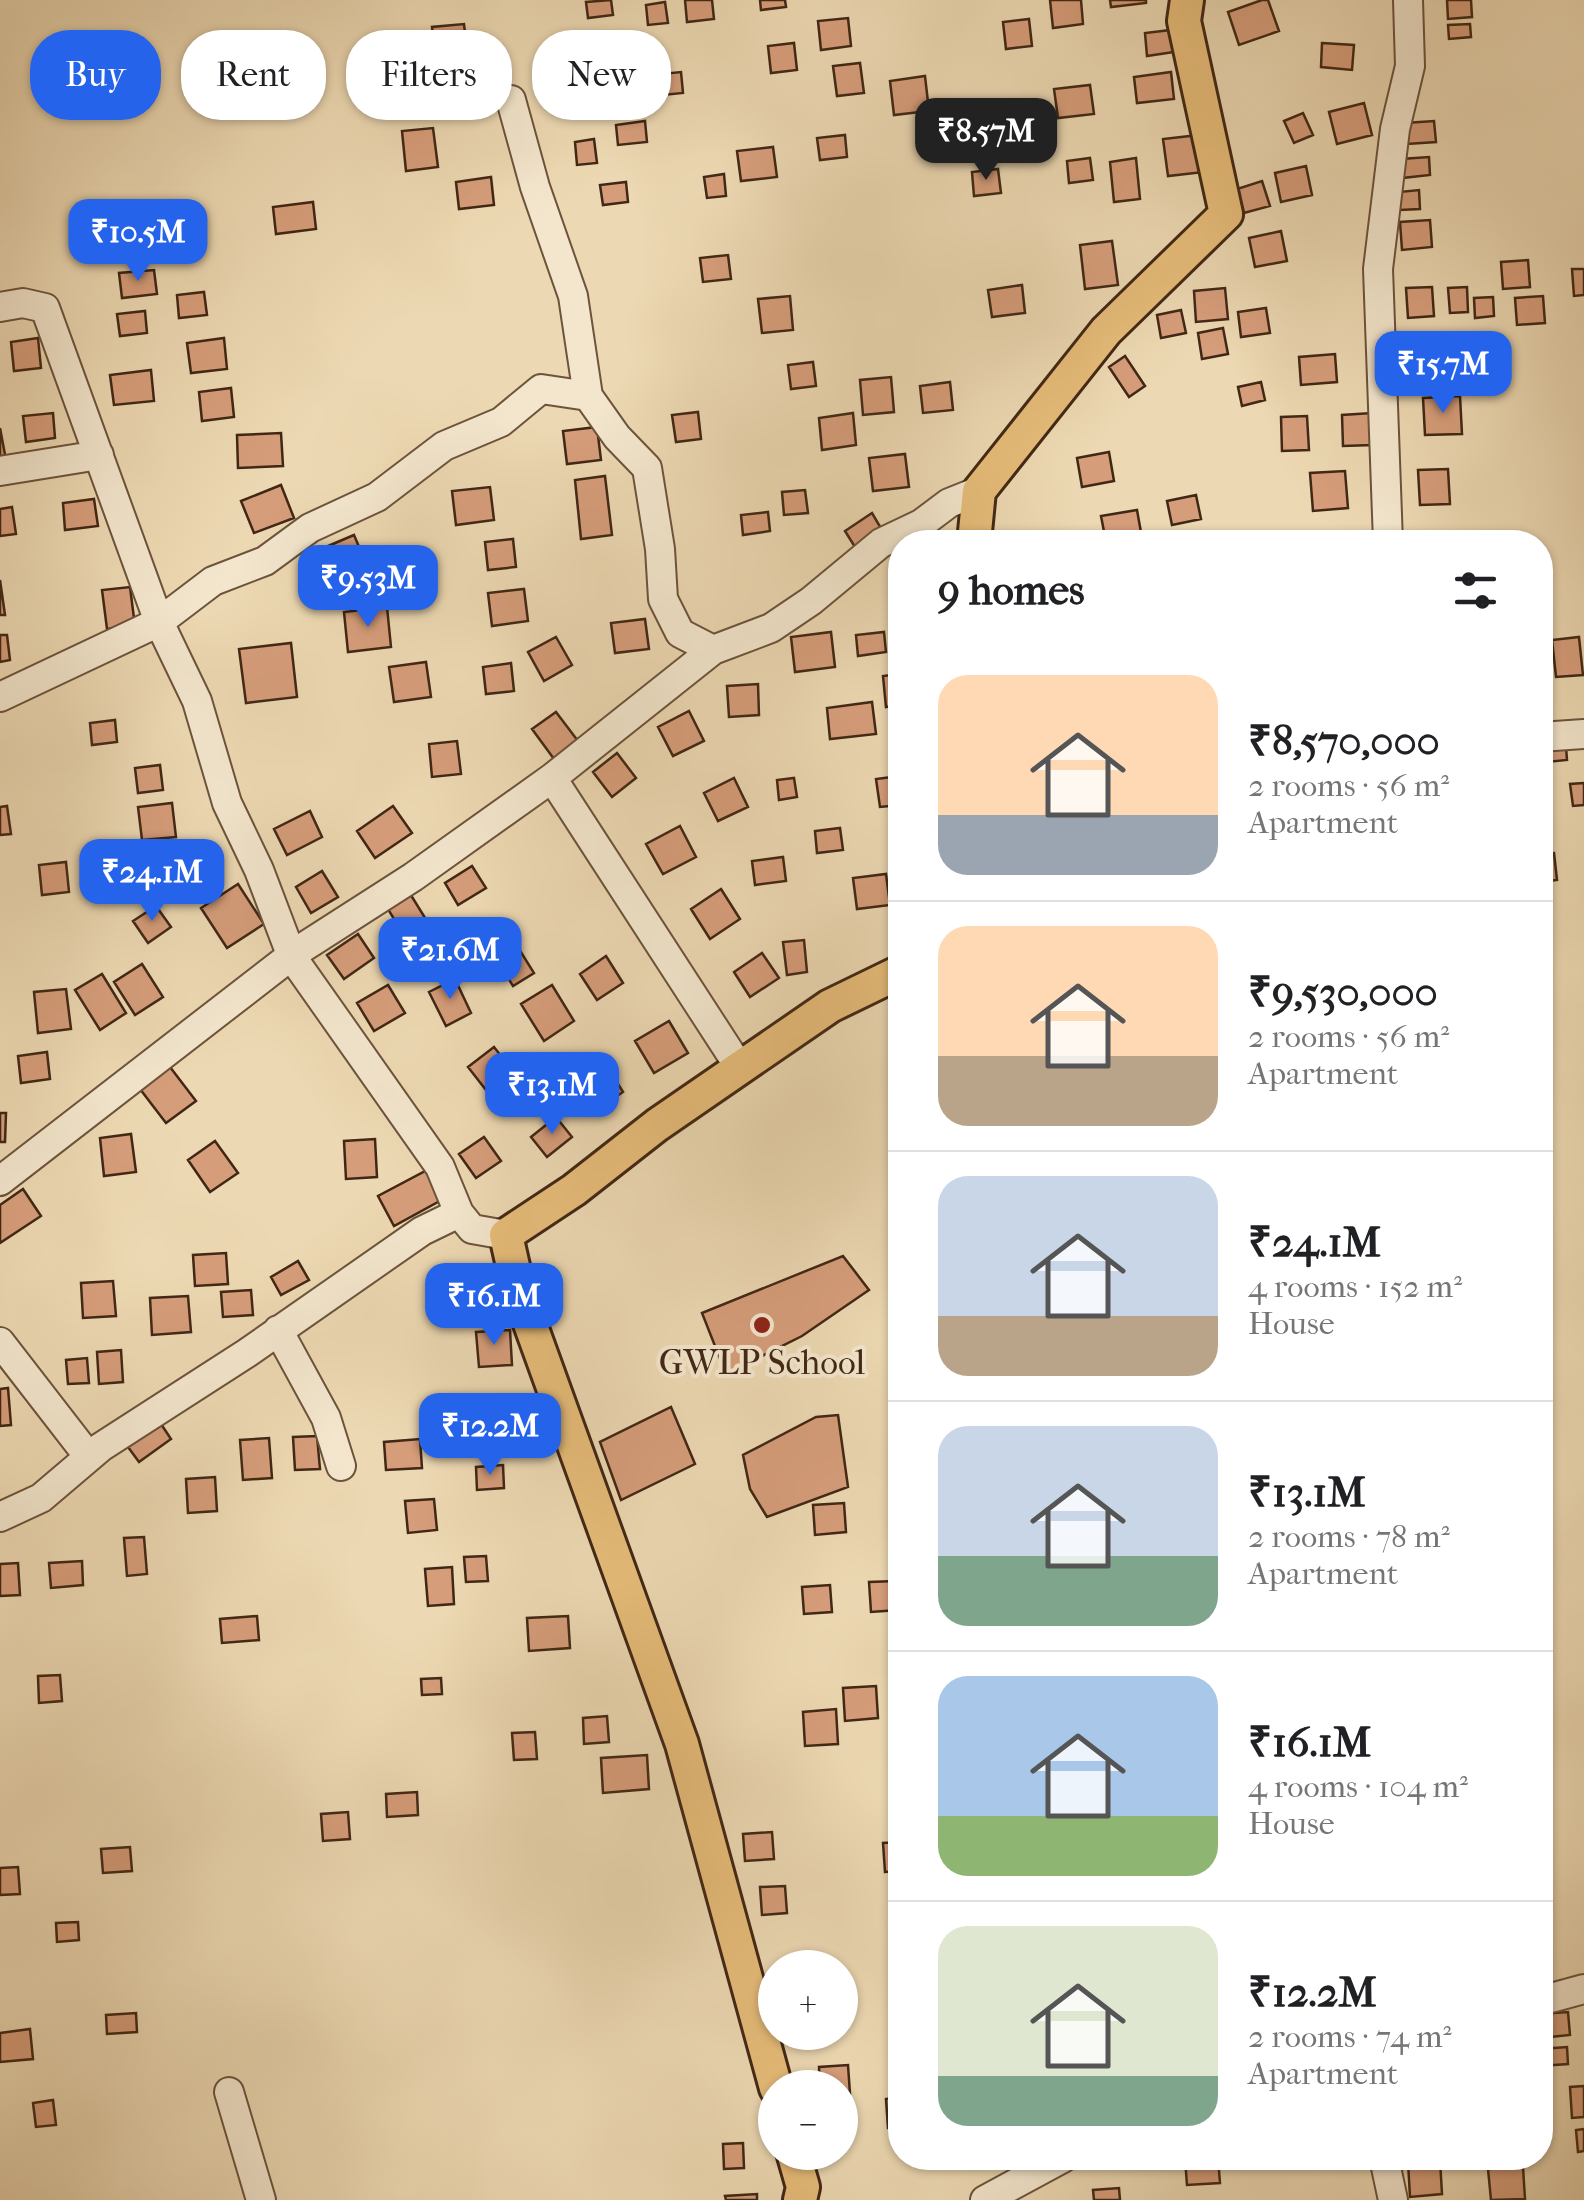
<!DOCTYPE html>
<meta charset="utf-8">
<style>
:root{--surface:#fff;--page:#f2f2f2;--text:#202124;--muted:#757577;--line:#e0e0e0;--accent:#2563eb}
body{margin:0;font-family:"IM FELL French Canon",serif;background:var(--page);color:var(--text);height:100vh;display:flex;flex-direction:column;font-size:38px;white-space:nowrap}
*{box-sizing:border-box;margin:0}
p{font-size:32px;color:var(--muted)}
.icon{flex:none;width:55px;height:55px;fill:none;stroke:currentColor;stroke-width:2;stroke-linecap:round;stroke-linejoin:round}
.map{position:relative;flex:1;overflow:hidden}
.details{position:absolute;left:888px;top:530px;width:665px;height:1640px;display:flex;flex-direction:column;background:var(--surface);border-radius:40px;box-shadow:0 2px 8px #0004}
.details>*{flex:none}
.hud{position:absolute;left:30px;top:30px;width:708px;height:90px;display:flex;gap:20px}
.controls{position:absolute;left:758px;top:1950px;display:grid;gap:20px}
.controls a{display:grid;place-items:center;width:100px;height:100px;border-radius:50%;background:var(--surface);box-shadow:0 2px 8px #0004;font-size:50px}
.price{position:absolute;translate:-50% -85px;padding:0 22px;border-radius:20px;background:var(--accent);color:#fff;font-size:32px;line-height:65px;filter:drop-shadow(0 2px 5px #0008)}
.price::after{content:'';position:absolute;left:50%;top:60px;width:30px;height:22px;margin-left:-15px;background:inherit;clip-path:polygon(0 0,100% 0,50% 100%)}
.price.current{background:#222;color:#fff}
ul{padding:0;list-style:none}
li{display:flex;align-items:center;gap:30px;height:250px;padding:0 50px}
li+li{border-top:2px solid var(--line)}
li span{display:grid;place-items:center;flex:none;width:280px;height:200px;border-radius:30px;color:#555}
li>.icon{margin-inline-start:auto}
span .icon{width:120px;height:120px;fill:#fffc;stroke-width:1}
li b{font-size:42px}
h2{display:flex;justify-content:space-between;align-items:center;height:120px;padding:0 50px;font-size:42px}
.pill{padding:0 35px;border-radius:40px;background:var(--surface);box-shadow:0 2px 8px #0004;font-size:35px;line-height:90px}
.pill.current{background:var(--accent);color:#fff}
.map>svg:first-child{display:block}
</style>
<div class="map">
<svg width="1584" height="2200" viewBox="0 0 1584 2200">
<rect width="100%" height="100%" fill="#ecd8b2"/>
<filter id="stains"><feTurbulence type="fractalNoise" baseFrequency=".002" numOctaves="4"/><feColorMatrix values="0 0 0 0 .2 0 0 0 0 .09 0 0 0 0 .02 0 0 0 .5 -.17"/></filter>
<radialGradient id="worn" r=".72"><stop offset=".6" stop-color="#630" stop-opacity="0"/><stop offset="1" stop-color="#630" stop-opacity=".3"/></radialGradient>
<!-- building -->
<path fill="#d69d7a" stroke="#412715" stroke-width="2.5" d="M611 0 613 15 588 18 586 2Z
M685 0H712L714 19 687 22Z
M760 0H785L786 7 761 10Z
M1050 0H1081L1083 24 1053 28Z
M1110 0H1146V3L1111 7Z
M1262 0H1268L1279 31 1239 45 1228 12Z
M1447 0H1471L1472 17 1448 19Z
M665 2 668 23 648 25 646 5Z
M848 18 851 46 821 50 818 21Z
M1029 19 1032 46 1006 49 1003 22Z
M464 24 467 50 435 54 432 27Z
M1470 24 1471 37 1449 39 1448 25Z
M1171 30 1174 52 1147 56 1145 33Z
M794 43 797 70 771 73 768 46Z
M1322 43 1354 45 1352 70 1321 67Z
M628 48 630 66 604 69 602 51Z
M860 63 864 93 837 96 833 66Z
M681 72 683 93 663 95 661 74Z
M1171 72 1174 99 1137 103 1134 77Z
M925 76 929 111 894 115 890 81Z
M1090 85 1094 114 1058 118 1054 89Z
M470 92 473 113 446 116 444 95Z
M1364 103 1372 135 1337 144 1329 112Z
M1303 113 1313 135 1294 143 1284 121Z
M645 121 647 142 618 145 616 125Z
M1434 121 1436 142 1407 144 1405 123Z
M433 128 438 167 406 171 402 131Z
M845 135 847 157 820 160 817 138Z
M1199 135 1204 172 1168 176 1163 139Z
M594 139 597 163 577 165 575 142Z
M773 147 777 177 741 181 737 151Z
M1429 157 1430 175 1402 178 1401 159Z
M1090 158 1093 180 1069 183 1067 161Z
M1136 158 1140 199 1114 202 1110 162Z
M1306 166 1312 195 1281 202 1275 173Z
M998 169 1001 193 974 196 972 172Z
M724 174 726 196 707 198 704 177Z
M491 177 494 205 459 209 456 182Z
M1262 181 1270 206 1244 213 1237 189Z
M626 182 628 202 603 205 600 185Z
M1419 190 1420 209 1400 210 1399 192Z
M313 202 316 229 276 234 273 207Z
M1430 220 1432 247 1402 250 1400 222Z
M1281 231 1287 261 1255 267 1249 238Z
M1112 241 1118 285 1085 289 1080 245Z
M728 255 731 279 703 282 700 258Z
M1528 260 1530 287 1503 289 1501 262Z
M1572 269H1584V295L1574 296Z
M154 270 157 294 122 298 119 273Z
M1022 285 1025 313 992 317 988 290Z
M1432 287 1434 316 1408 318 1406 288Z
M1467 287 1468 312 1450 313 1448 288Z
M1225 288 1228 319 1196 322 1194 291Z
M204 292 207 315 179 318 177 295Z
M790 296 793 330 762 333 758 299Z
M1543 296 1545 323 1517 325 1515 298Z
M1493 297 1494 316 1475 318 1474 298Z
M1266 308 1270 333 1241 337 1238 312Z
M1181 310 1186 333 1161 338 1157 315Z
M145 311 147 333 120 336 117 314Z
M1223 328 1228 354 1202 359 1198 333Z
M38 338 41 368 14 371 11 342Z
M224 338 227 369 191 373 187 343Z
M1335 354 1337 382 1301 385 1299 357Z
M1125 356 1145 386 1129 397 1109 367Z
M813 362 816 386 791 389 788 365Z
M151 370 154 401 114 405 110 375Z
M891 377 894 412 863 415 860 380Z
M950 382 953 410 923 413 920 386Z
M1261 382 1265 400 1242 406 1238 387Z
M231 388 234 417 202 421 199 392Z
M1460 396 1462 434 1425 435 1423 398Z
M698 412 701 439 676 442 672 415Z
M53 413 55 438 26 442 23 416Z
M853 413 856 445 822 450 819 418Z
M1372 413 1373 445 1343 446 1342 415Z
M1307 416 1309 450 1282 451 1281 417Z
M597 427 601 460 567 464 563 431Z
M0 428 6 460H0Z
M281 433 283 466 238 468 237 435Z
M1109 452 1114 481 1082 487 1077 458Z
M905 454 909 487 873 491 869 458Z
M1448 469 1450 504 1420 505 1418 470Z
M1345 471 1348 508 1313 511 1310 473Z
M605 476 612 535 581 539 575 480Z
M281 485 294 518 254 533 241 501Z
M490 487 494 520 456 525 452 491Z
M805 490 808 513 784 515 782 492Z
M1196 495 1201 519 1172 525 1167 501Z
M94 499 98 526 65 530 63 503Z
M12 507 16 534 0 536V509Z
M1137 510 1142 538 1106 542 1101 516Z
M768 512 770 531 743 535 741 515Z
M872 513 882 530 855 547 845 531Z
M354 535 368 568 322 588 307 555Z
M513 539 516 567 488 570 485 542Z
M0 580 5 615H0Z
M130 587 135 626 107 629 102 590Z
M524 589 528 621 492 626 488 593Z
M387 607 391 647 348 652 344 612Z
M645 619 649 649 615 653 611 623Z
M831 632 835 667 795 672 791 637Z
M884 632 886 652 858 656 856 635Z
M0 635H7L10 660 0 662Z
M556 637 572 665 544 681 528 652Z
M1579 637 1583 675 1556 677 1552 640Z
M291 643 297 697 246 703 239 649Z
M426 662 431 697 394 702 389 667Z
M511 663 514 691 486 694 483 667Z
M900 674V705L886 707 883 676Z
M758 684 759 715 729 717 727 686Z
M872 702 876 734 830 739 827 708Z
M689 711 704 741 673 756 658 727Z
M556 712 578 741 554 759 532 729Z
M115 720 117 742 92 745 90 723Z
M457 741 461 774 432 777 429 744Z
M1566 747 1567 760 1547 762 1545 749Z
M617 753 636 778 612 797 593 772Z
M160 765 163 790 138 793 135 768Z
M900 776V805L880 807 876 779Z
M734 778 748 807 718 821 704 793Z
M794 778 797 797 779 800 777 780Z
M1584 783V805L1573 806 1570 784Z
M172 803 176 837 142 840 138 807Z
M7 806 11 834 0 835V807Z
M393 806 412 833 375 858 357 831Z
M310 811 322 837 287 855 274 829Z
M680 826 696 857 663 874 646 844Z
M840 828 843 850 817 853 815 831Z
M1554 853 1557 880 1540 882V854Z
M783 857 786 881 755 885 752 861Z
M66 862 69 892 42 895 39 865Z
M472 866 486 888 458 905 445 883Z
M322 871 338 897 311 913 296 887Z
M886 874 890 905 857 909 853 878Z
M238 884 264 924 227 948 201 908Z
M721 889 740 919 710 939 691 909Z
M409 892 427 921 404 935 386 906Z
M156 906 171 927 148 943 133 921Z
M358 934 374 958 344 979 327 955Z
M804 940 807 972 787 975 783 942Z
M514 941 534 973 513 986 493 954Z
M762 953 779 978 750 997 734 972Z
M606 956 623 983 597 1000 580 974Z
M142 964 163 997 135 1015 114 982Z
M102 974 126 1013 100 1030 75 990Z
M455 979 471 1013 446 1026 429 992Z
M388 985 405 1013 374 1031 357 1003Z
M552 985 574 1021 544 1041 521 1004Z
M66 989 71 1029 38 1033 34 992Z
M669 1021 688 1053 654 1073 635 1041Z
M494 1047 512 1070 486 1090 468 1067Z
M47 1052 50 1079 21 1083 18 1056Z
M170 1067 196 1101 166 1123 140 1089Z
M608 1068 623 1092 600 1108 584 1084Z
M0 1113H6L5 1142H0Z
M556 1117 572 1137 547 1157 531 1137Z
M131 1134 136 1172 104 1176 100 1138Z
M484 1137 501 1161 476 1178 459 1154Z
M375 1139 377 1177 346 1179 344 1141Z
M215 1141 238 1173 210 1192 188 1160Z
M431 1168 447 1197 394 1226 378 1196Z
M23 1189 41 1216 0 1243V1205Z
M226 1253 228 1284 195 1286 193 1255Z
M843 1256 869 1290 802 1336 726 1374 702 1313Z
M298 1261 309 1280 281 1295 271 1277Z
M113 1281 116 1316 83 1318 81 1283Z
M251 1290 253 1315 223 1317 221 1292Z
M188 1296 191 1332 152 1335 150 1298Z
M510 1330 512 1365 479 1367 476 1332Z
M121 1350 123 1382 99 1384 97 1352Z
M87 1358 89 1383 68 1384 66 1360Z
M8 1388 11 1425 0 1426V1389Z
M671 1407 695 1464 621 1500 600 1442Z
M838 1415 848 1487 767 1517 750 1489 743 1455 816 1417Z
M463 1420 464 1442 435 1445 433 1422Z
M161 1424 171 1439 139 1462 128 1447Z
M317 1436 320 1469 295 1470 293 1437Z
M269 1438 272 1478 243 1480 240 1440Z
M420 1439 422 1468 386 1470 384 1442Z
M503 1465 504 1488 477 1490 476 1467Z
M215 1477 217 1511 188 1513 186 1479Z
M434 1499 437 1530 408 1533 405 1501Z
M844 1503 846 1532 815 1535 813 1505Z
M144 1537 147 1574 127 1576 124 1538Z
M486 1556 488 1581 466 1582 464 1557Z
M82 1561 83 1585 51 1588 49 1563Z
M18 1563 20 1595 0 1596V1564Z
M452 1567 454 1604 428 1606 425 1569Z
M896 1581 898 1610 871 1612 869 1582Z
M830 1585 832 1612 804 1614 802 1587Z
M257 1616 259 1640 222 1643 220 1619Z
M568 1616 570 1648 529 1651 527 1618Z
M60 1675 62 1701 39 1703 38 1676Z
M441 1678 442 1694 422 1695 421 1679Z
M876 1686 878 1718 845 1721 843 1688Z
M836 1709 838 1744 805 1746 803 1712Z
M607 1716 609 1742 584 1744 583 1718Z
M535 1732 537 1759 514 1760 512 1733Z
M647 1755 649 1789 603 1793 601 1758Z
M417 1792 418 1815 387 1817 386 1794Z
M348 1812 350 1839 323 1841 321 1814Z
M772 1832 774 1859 745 1861 743 1834Z
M900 1842V1871L885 1872 883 1843Z
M130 1847 132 1871 103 1873 101 1849Z
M18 1867 20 1894 0 1895V1868Z
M785 1886 787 1913 762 1915 760 1887Z
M78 1922 79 1940 57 1942 56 1923Z
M1568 2012 1570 2035 1540 2038V2014Z
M136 2013 137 2032 107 2034 106 2015Z
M30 2029 33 2059 0 2062V2033Z
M1567 2047 1568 2064 1540 2066V2049Z
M848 2065 850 2094 840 2095V2088H820L819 2067Z
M1584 2086V2117L1572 2118 1570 2087Z
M900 2097V2127L888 2128 886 2099Z
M53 2100 56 2125 36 2127 33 2103Z
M1584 2129V2151L1578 2152 1576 2130Z
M743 2143 744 2168 724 2169 723 2144Z
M1218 2158 1220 2183 1187 2185 1185 2159Z
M1440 2160 1442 2194 1410 2197 1408 2162Z
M1523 2167 1525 2199 1491 2200 1488 2169Z
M1119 2188 1120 2200H1094L1093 2190Z
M757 2194V2200H726L725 2196Z"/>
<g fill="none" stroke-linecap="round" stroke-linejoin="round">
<!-- minor casing -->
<g stroke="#6c533c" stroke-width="32">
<path id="minor" d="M511 100 535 187 573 296 588 396
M0 307 23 303 45 308 159 622 197 701 227 803 259 870 292 957 440 1167 459 1213
M0 471 99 455
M1388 542 1378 269 1395 129 1410 66 1408 0
M0 697 159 622 213 581 265 561 310 528 377 497 444 446 501 422 541 389 588 396 617 437 647 468 660 549 663 599 680 633 713 650 771 628 811 601 881 543 921 524 949 503 979 491
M1540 737 1584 734
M552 778 740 1068
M0 1181 296 952 413 877 552 778 713 650
M278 1330 326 1418 341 1466
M0 1342 89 1457
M0 1517 41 1498 101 1447 247 1353 422 1231 459 1213 472 1229 506 1235
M1540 2001 1584 1989
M229 2092 261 2200
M1384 2158 1393 2200
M985 2200 1063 2158"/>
</g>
<!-- major casing -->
<g stroke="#412715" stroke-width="38">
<path id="major" d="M974 542 979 491 1106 331 1226 214 1184 21 1187 0
M776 2088 682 1744 519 1293 506 1235 574 1190 657 1125 830 1006 900 972
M793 2152 803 2187 800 2200"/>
</g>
<!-- minor -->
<use href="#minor" stroke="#f3e6cd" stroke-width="28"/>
<!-- major -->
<use href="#major" stroke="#e6bc79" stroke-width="32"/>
</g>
<!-- markers -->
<circle fill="#8f2418" stroke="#f3e6cd" stroke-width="4" cx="762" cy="1325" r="10"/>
<g text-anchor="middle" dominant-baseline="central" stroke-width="8" stroke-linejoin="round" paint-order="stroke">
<!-- poi labels -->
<g font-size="35" fill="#412715" stroke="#f3e6cd">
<text x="762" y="1362">GWLP School</text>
</g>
</g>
<rect width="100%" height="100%" filter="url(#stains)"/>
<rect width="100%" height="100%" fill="url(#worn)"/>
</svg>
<div class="controls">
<a>+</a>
<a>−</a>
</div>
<b class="price current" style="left:986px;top:183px">₹8.57M</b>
<b class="price" style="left:138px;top:284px">₹10.5M</b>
<b class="price" style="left:1443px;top:416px">₹15.7M</b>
<b class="price" style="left:368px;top:630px">₹9.53M</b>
<b class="price" style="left:152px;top:924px">₹24.1M</b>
<b class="price" style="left:450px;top:1002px">₹21.6M</b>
<b class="price" style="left:552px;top:1137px">₹13.1M</b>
<b class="price" style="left:494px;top:1348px">₹16.1M</b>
<b class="price" style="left:490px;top:1478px">₹12.2M</b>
<div class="hud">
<a class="pill current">Buy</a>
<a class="pill">Rent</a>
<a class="pill">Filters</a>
<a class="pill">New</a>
</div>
<section class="details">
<h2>9 homes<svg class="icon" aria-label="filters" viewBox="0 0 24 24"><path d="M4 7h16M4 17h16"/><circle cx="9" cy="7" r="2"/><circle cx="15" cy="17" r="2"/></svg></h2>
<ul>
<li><span style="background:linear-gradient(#ffd9b3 70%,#9aa5b1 0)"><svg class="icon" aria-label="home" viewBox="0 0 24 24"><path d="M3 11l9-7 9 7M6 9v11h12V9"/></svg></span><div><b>₹8,570,000</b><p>2 rooms · 56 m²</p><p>Apartment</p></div></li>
<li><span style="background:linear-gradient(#ffd9b3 65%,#b9a48a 0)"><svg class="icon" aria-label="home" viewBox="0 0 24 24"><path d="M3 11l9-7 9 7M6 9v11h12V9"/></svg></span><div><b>₹9,530,000</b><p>2 rooms · 56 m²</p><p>Apartment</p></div></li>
<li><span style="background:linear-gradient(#c9d6e8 70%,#b9a48a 0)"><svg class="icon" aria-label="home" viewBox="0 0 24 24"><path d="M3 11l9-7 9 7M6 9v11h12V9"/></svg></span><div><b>₹24.1M</b><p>4 rooms · 152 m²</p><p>House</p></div></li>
<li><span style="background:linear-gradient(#c9d6e8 65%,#7fa58c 0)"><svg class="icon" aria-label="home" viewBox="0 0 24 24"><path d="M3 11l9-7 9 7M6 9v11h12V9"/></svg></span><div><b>₹13.1M</b><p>2 rooms · 78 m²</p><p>Apartment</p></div></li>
<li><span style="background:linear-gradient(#a9c7e8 70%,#8fb573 0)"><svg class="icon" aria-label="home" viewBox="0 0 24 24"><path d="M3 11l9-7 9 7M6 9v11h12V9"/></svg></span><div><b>₹16.1M</b><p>4 rooms · 104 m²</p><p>House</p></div></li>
<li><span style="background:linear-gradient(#dfe7d0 75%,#7fa58c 0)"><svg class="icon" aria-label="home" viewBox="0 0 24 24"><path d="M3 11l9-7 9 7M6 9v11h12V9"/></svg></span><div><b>₹12.2M</b><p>2 rooms · 74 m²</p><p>Apartment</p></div></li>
</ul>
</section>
</div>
